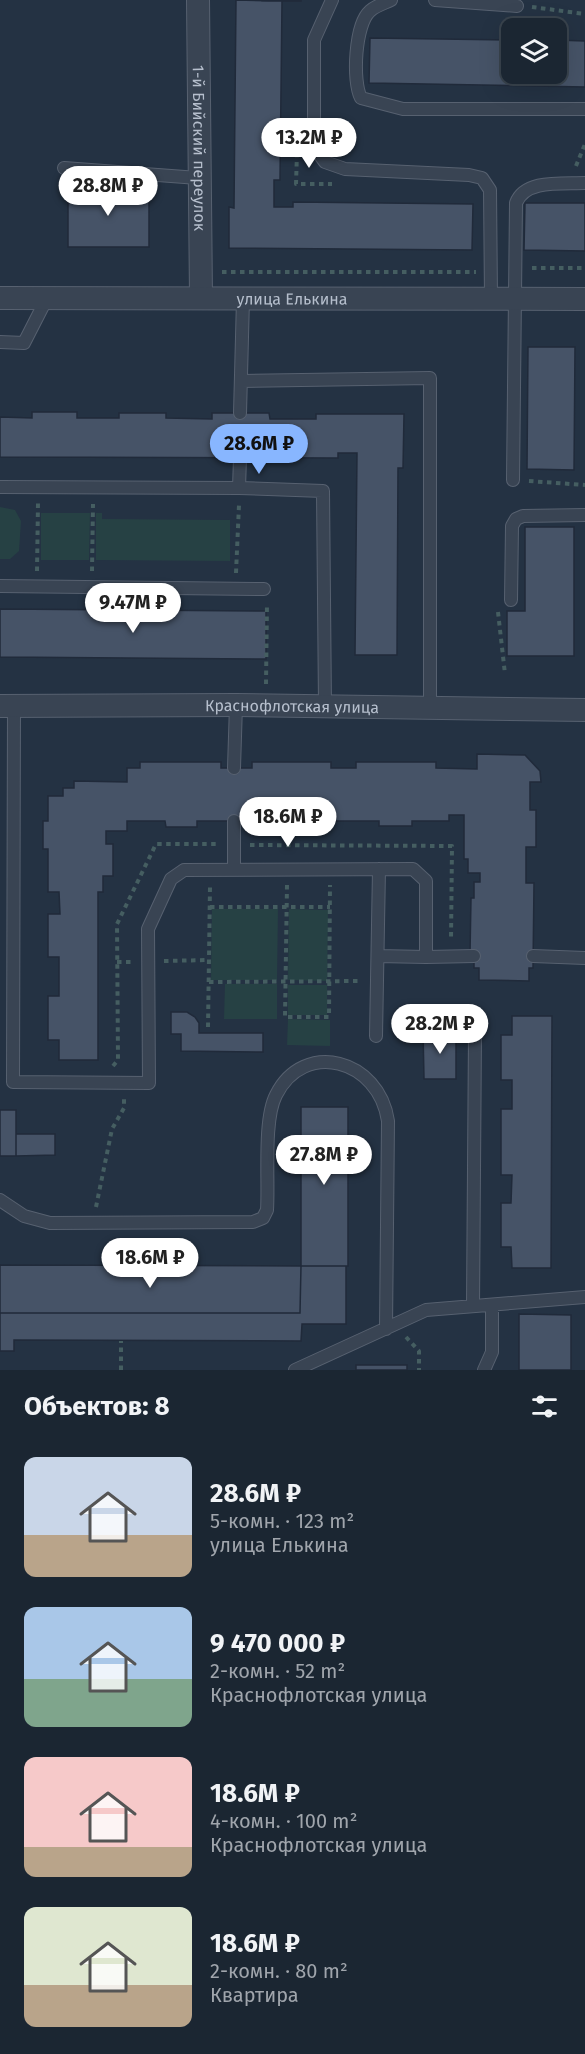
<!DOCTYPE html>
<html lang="ru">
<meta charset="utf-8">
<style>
:root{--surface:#1b2632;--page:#242e3a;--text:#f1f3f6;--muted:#a0a5ac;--line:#39434d;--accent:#88b6ff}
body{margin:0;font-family:"Fira Sans",sans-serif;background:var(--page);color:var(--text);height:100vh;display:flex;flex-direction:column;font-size:22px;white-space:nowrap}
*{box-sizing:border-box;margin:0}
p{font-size:20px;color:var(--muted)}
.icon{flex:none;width:33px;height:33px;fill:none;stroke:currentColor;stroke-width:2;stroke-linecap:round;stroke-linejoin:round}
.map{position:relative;height:1370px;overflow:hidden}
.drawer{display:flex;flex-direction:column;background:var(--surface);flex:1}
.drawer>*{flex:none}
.controls{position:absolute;left:501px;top:18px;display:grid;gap:12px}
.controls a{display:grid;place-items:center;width:66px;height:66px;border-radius:12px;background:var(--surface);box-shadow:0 6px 24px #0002,0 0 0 2px var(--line);font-size:30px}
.price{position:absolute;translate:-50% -51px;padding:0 14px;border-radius:21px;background:#fff;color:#222;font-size:20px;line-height:39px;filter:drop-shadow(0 2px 3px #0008)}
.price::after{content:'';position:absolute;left:50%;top:36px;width:18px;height:14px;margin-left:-9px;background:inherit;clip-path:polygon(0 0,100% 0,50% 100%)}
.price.active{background:var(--accent);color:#111}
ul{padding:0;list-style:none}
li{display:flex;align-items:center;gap:18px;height:150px;padding:0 24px}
li span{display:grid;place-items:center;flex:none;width:168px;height:120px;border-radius:12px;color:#555}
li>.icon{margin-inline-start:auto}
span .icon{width:72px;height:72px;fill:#fffc;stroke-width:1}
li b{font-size:26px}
h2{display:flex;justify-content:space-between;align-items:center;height:72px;padding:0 24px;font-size:26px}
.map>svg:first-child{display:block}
</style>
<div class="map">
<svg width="585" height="1370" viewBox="0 0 585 1370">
<rect width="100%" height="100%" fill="#243243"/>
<!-- green -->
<path fill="#264144" d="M0 507 15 510 21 521 19 551 10 559H0Z
M41 513H90L89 560H41Z
M96 513H102V519L230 520V561L96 560Z
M212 909H278L277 980H211Z
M289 909 328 910 327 981 288 980Z
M225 984H277V1019H224Z
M288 985H327V1015H288Z
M288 1019 330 1020V1046L287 1045Z"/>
<!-- building -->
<path fill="#465367" stroke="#202a3a" stroke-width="1.5" d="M236 0 282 1 280 180H274V207H293V202L473 204 472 250 229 248V207L234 208Z
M262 0H301V1H262Z
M370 38 512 40V74H556V40L585 41V87L369 83Z
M68 187 149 188V247H68Z
M525 203H585V251L524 250Z
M528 347H575L574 470 527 469Z
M32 412H77V418H119V413H166V418L212 419V413H269L270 419H316V414H404L403 468H398L397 655H355L357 453H338V458L0 457V417L32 418Z
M525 527H574V656H507V611H525Z
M0 609 266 611V659L0 657Z
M477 754 525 755 540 771 541 782H530V810H536V847H526V883H534L533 968H529V981L479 980V968H474V954H470L471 898H474V882H480V873H468V859H464V815H449V821H412V826H379V821H197V827H166L165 821H127V831H106V844H113V876H103V892H98V1060H59V1040H48V996H59V957H48V914H60L59 892H48V849H43V821H48V796H63V788H74V781L127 782V768H140V762H221V768H252V762H331V768H356V762H436V768L477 769Z
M171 1012H187L195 1017 199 1023V1033H263V1052L181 1051V1034H171Z
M512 1016H552L551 1268H512L511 1247H501V1203H511L512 1175H501V1109H512V1080H501V1035H512Z
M423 1030 456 1031V1079H424Z
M301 1107H348V1266H301Z
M0 1110H16V1156H0Z
M16 1134H55V1155L16 1156Z
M0 1265 301 1266 300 1313H0Z
M301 1266H346V1324H302L301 1341 14 1340V1351H0V1313H300Z
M519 1314 571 1315V1370H519Z
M356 1365H407V1370H356Z"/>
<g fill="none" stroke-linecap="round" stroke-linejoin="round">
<!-- service casing -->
<g stroke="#576170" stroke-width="14">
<path id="service" d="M332 0 314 40V147L325 162 345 169 469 175 482 178 490 190 491 298
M391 0C385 3 375 6 370 11 355 24 352 81 361 98L403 109H585
M435 0 517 6
M64 168 198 178
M0 342 24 343 47 298
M241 381 430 378V709
M240 413 243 299
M513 480 516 203C525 179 562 184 585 183
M0 487 239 488 323 491 325 706
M239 488 240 458
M0 586 264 589
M511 600 512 526 516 519 523 516 585 515
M14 706 13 1082 149 1083 148 929 171 879 184 870 413 869 426 881V957L474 956
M234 768 236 705
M234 868V821
M378 956 426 957
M533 956 585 958
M376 1036 379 869
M0 1200 24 1216 50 1223 253 1222 263 1218 267 1210C269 1181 263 1120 276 1095 304 1039 379 1059 388 1121L386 1329
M473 1306 475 1033
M295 1370 426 1310 585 1297
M484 1370 492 1352V1305"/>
</g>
<!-- minor casing -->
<g stroke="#576170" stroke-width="24">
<g id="minor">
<path id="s1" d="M198 0 201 297"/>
<path id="s2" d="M0 298 585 299"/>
<path id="s3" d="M0 706 236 705 585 710"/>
</g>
</g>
<!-- path -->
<path stroke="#455e61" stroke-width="4" stroke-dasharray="4.5 4.5" stroke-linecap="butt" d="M532 7 585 14
M297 153 296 184H332
M576 166 585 144
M532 268H585
M222 272H476
M529 481 585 485
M37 571 38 503
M92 571 93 504
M236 573 239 505
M498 612 505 674
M266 684 267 604
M250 845 452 846 451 940
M287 885 285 1017H329L330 885
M210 907H330
M164 961 209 960
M117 962H133
M209 982 361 981
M208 1027 210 887
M113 1066 118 1060 117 924 156 844H219
M96 1207 112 1129 124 1108V1099
M122 1265 123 1239
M406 1337 419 1351V1370
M121 1370V1341"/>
<!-- service -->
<use href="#service" stroke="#394453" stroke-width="12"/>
<!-- minor -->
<use href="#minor" stroke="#394453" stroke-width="22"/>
</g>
<g text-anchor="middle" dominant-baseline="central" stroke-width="4.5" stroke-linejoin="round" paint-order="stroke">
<!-- street labels -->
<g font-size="16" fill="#b6bfcd" stroke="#1d2838">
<text stroke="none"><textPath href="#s1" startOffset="148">1-й Бийский переулок</textPath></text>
<text stroke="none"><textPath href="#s2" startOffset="292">улица Елькина</textPath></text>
<text stroke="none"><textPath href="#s3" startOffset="292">Краснофлотская улица</textPath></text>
</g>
</g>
</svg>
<div class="controls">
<a><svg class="icon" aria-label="layers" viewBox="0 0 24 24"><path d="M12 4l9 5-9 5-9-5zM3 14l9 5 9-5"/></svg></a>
</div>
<b class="price" style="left:309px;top:169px">13.2M ₽</b>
<b class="price" style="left:108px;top:217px">28.8M ₽</b>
<b class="price active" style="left:259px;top:475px">28.6M ₽</b>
<b class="price" style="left:133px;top:634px">9.47M ₽</b>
<b class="price" style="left:288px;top:848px">18.6M ₽</b>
<b class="price" style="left:440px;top:1055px">28.2M ₽</b>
<b class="price" style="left:324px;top:1186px">27.8M ₽</b>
<b class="price" style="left:150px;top:1289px">18.6M ₽</b>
</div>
<section class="drawer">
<h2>Объектов: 8<svg class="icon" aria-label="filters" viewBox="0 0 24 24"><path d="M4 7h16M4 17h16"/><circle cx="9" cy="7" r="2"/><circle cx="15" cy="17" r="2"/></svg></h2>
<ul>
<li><span style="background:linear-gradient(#c9d6e8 65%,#b9a48a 0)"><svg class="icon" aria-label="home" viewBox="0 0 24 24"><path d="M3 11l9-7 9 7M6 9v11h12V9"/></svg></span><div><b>28.6M ₽</b><p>5-комн. · 123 m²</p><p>улица Елькина</p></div></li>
<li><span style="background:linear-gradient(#a9c7e8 60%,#7fa58c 0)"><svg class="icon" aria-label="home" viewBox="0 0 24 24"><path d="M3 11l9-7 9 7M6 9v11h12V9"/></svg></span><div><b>9 470 000 ₽</b><p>2-комн. · 52 m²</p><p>Краснофлотская улица</p></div></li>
<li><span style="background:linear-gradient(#f6c9c9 75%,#b9a48a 0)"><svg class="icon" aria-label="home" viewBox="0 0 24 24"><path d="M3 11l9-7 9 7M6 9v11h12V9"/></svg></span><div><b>18.6M ₽</b><p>4-комн. · 100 m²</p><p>Краснофлотская улица</p></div></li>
<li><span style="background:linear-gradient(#dfe7d0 65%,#b9a48a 0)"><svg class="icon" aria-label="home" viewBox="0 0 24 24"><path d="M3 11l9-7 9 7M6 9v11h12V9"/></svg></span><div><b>18.6M ₽</b><p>2-комн. · 80 m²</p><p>Квартира</p></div></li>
</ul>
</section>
